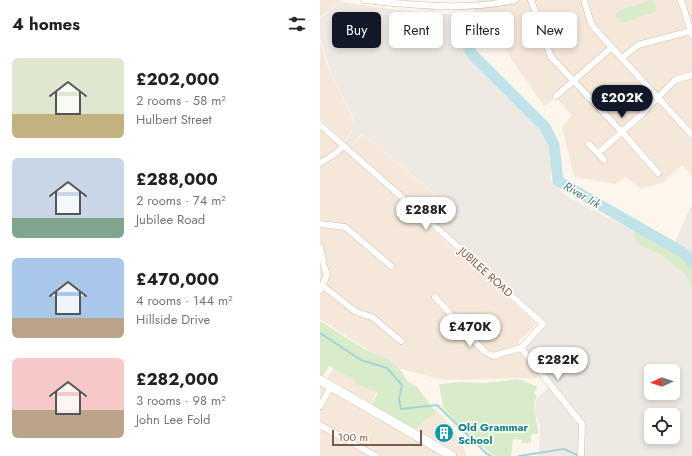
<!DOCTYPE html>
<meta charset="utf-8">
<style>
:root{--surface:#fff;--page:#f6f6f6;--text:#202124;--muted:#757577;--accent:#111827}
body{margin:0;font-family:Jost,sans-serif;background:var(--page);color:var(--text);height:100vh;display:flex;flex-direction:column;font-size:15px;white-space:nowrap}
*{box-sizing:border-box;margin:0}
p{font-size:13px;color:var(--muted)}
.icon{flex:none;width:22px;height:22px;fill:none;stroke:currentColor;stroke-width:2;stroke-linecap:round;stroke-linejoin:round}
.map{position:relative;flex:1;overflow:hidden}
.panel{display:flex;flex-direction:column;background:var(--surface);width:320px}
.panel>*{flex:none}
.hud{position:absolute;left:12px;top:12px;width:300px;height:36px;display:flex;gap:8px}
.needle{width:26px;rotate:267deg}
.fabs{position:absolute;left:324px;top:364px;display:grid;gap:8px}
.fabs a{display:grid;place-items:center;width:36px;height:36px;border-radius:6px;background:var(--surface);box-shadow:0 2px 6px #0003;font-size:20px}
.scale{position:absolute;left:12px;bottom:10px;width:90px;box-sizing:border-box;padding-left:4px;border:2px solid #7a5c4d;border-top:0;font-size:11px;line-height:14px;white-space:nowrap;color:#7a5c4d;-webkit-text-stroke:3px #fffaf3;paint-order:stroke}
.price{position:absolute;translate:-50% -34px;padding:0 9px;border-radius:14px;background:#fff;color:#222;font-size:13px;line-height:26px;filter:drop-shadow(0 1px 2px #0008)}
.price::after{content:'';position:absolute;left:50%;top:24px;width:12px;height:9px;margin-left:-6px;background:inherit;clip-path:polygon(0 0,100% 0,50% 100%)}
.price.selected{background:var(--accent);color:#fff}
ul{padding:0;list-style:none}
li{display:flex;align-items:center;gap:12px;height:100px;padding:0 12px}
li span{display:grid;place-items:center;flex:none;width:112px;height:80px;border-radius:6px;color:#555}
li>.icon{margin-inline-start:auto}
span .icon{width:48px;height:48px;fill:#fffc;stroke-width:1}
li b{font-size:17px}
h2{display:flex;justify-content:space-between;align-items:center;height:48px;padding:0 12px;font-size:17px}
.chip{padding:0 14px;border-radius:6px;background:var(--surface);box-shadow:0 2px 6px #0003;font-size:14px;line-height:36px}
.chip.selected{background:var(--accent);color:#fff}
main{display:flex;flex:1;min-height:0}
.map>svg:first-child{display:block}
</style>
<main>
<section class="panel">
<h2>4 homes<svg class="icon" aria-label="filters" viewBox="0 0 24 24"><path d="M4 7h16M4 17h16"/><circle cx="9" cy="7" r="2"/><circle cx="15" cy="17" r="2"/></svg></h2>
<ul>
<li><span style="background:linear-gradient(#dfe7d0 70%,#c2b280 0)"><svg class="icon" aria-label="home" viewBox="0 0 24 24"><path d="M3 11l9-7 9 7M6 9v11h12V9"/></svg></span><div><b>£202,000</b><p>2 rooms · 58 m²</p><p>Hulbert Street</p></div></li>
<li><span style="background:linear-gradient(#c9d6e8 75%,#7fa58c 0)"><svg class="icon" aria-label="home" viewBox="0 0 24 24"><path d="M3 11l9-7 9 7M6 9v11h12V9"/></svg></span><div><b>£288,000</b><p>2 rooms · 74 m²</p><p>Jubilee Road</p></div></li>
<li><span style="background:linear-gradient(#a9c7e8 75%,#b9a48a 0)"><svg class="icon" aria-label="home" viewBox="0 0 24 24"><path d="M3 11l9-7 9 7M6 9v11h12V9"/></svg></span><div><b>£470,000</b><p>4 rooms · 144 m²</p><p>Hillside Drive</p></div></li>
<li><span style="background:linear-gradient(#f6c9c9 65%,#b9a48a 0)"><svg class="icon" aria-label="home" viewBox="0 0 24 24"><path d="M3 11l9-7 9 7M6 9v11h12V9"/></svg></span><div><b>£282,000</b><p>3 rooms · 98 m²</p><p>John Lee Fold</p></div></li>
</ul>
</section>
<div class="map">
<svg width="372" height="456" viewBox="0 0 372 456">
<rect width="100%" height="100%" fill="#fdf6ec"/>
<!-- residential -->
<path fill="#f5e8da" d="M0 0H19L21 1 0 17Z
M157 0H372V176L362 165 344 182 321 189 306 177 295 184 254 177 242 127 252 115 236 98 224 106 191 59 182 36 165 39 154 12Z
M0 42 8 67 33 119V128L25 141 0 119Z
M0 129 217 324 198 342 217 378 123 380 74 367 0 319Z
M43 134 115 195 102 210 31 147Z
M14 368 57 393 50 406 91 419 116 409 127 422 144 449 146 456H0V378L5 381Z"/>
<!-- industrial -->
<path fill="#efe9e4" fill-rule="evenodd" d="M21 2 84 11 140 15 147 49 150 56 205 109 225 131 230 152 231 172 230 179 246 196 351 250 372 204V456H219L220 427 215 412 216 399 231 385 204 349 228 324 102 210 116 195 42 133 31 147 25 142 33 129 34 119 10 70 0 38V18ZM331 371H353V393H331ZM331 415H353V437H331Z"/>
<!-- green -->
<path fill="#d8ecc9" d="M331 0H334L337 11 301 23 295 15 298 11Z
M314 228 342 244 367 253 372 258V289L365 274 340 254 316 243Z
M0 321 44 349 69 360 78 367 83 374 87 381 97 387 116 412 104 421 95 430 51 406 58 393 36 384V381L9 366 2 377 0 376Z
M198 379 218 387 214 393 217 396C210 409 219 421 218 434H211V443H202V440L193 439 191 456H174L140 427 123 407 119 384 143 382 166 383Z"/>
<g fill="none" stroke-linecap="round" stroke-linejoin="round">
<!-- stream -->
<path stroke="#a5d3da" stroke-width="2" d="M0 333 41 360 67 368 82 385 79 399 81 409 117 405 167 454 171 456
M199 456 244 449 259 456"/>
<!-- river -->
<path stroke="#bfe3e8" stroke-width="11" d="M146 18C146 37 144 49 160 62L225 127 234 145 238 181 362 252 372 262"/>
<!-- street casing -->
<g stroke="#d1beb0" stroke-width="7">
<path id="street" d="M44 0C94 5 146 11 195 0
M211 0 231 57 302 132 338 173
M264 0 271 23 275 29 372 135
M361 0 372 35
M302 58 318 45 371 31
M236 96 291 48
M0 125 126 236 223 324 201 348
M269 144 284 160
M278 153 321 115 355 80 372 75
M0 163 16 153 23 146
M0 224 25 227 71 266
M0 247 4 266 7 275 0 290
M3 286 36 312 52 317 81 341
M115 297 164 351 173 356 201 348
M201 348 262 424 261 456
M0 406 11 387
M0 425 56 456"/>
</g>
<!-- secondary casing -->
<g stroke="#d6c0b0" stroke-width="10">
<path id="secondary" d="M0 380 132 456"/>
</g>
<!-- street -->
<use href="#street" stroke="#fff" stroke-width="6"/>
<!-- secondary -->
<use href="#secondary" stroke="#fff" stroke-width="9"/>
</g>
<!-- icons -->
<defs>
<g id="building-disc" transform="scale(1)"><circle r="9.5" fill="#0f9aa8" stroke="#fffaf3"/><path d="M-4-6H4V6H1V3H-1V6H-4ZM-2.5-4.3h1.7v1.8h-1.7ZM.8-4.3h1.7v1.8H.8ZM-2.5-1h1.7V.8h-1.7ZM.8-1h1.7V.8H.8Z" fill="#fff"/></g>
</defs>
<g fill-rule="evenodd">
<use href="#building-disc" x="124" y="433"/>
</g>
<g text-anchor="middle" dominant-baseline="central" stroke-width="3.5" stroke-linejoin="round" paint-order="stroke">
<!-- street labels -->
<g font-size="11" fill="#7a5c4d" stroke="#fffaf3">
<text transform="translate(166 272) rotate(42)">JUBILEE ROAD</text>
</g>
<!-- culture labels -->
<g font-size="11" font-weight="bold" fill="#0d838f" stroke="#fffaf3" text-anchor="start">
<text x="138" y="427">Old Grammar<tspan x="138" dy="13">School</tspan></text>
</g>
<!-- water labels -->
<g font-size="12" font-style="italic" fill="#437c86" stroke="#fffaf3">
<text transform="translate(262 195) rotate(30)">River Irk</text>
</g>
</g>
</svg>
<div class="fabs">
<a><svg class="needle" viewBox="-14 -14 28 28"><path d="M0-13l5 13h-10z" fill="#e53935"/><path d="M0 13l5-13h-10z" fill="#757577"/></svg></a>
<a><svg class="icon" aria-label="locate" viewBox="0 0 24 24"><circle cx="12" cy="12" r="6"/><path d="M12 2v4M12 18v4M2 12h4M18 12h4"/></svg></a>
</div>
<div class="scale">100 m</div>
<b class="price selected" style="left:302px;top:119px">£202K</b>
<b class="price" style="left:106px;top:231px">£288K</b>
<b class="price" style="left:150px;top:348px">£470K</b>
<b class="price" style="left:238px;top:381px">£282K</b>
<div class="hud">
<a class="chip selected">Buy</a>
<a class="chip">Rent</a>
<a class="chip">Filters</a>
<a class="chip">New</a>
</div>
</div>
</main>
